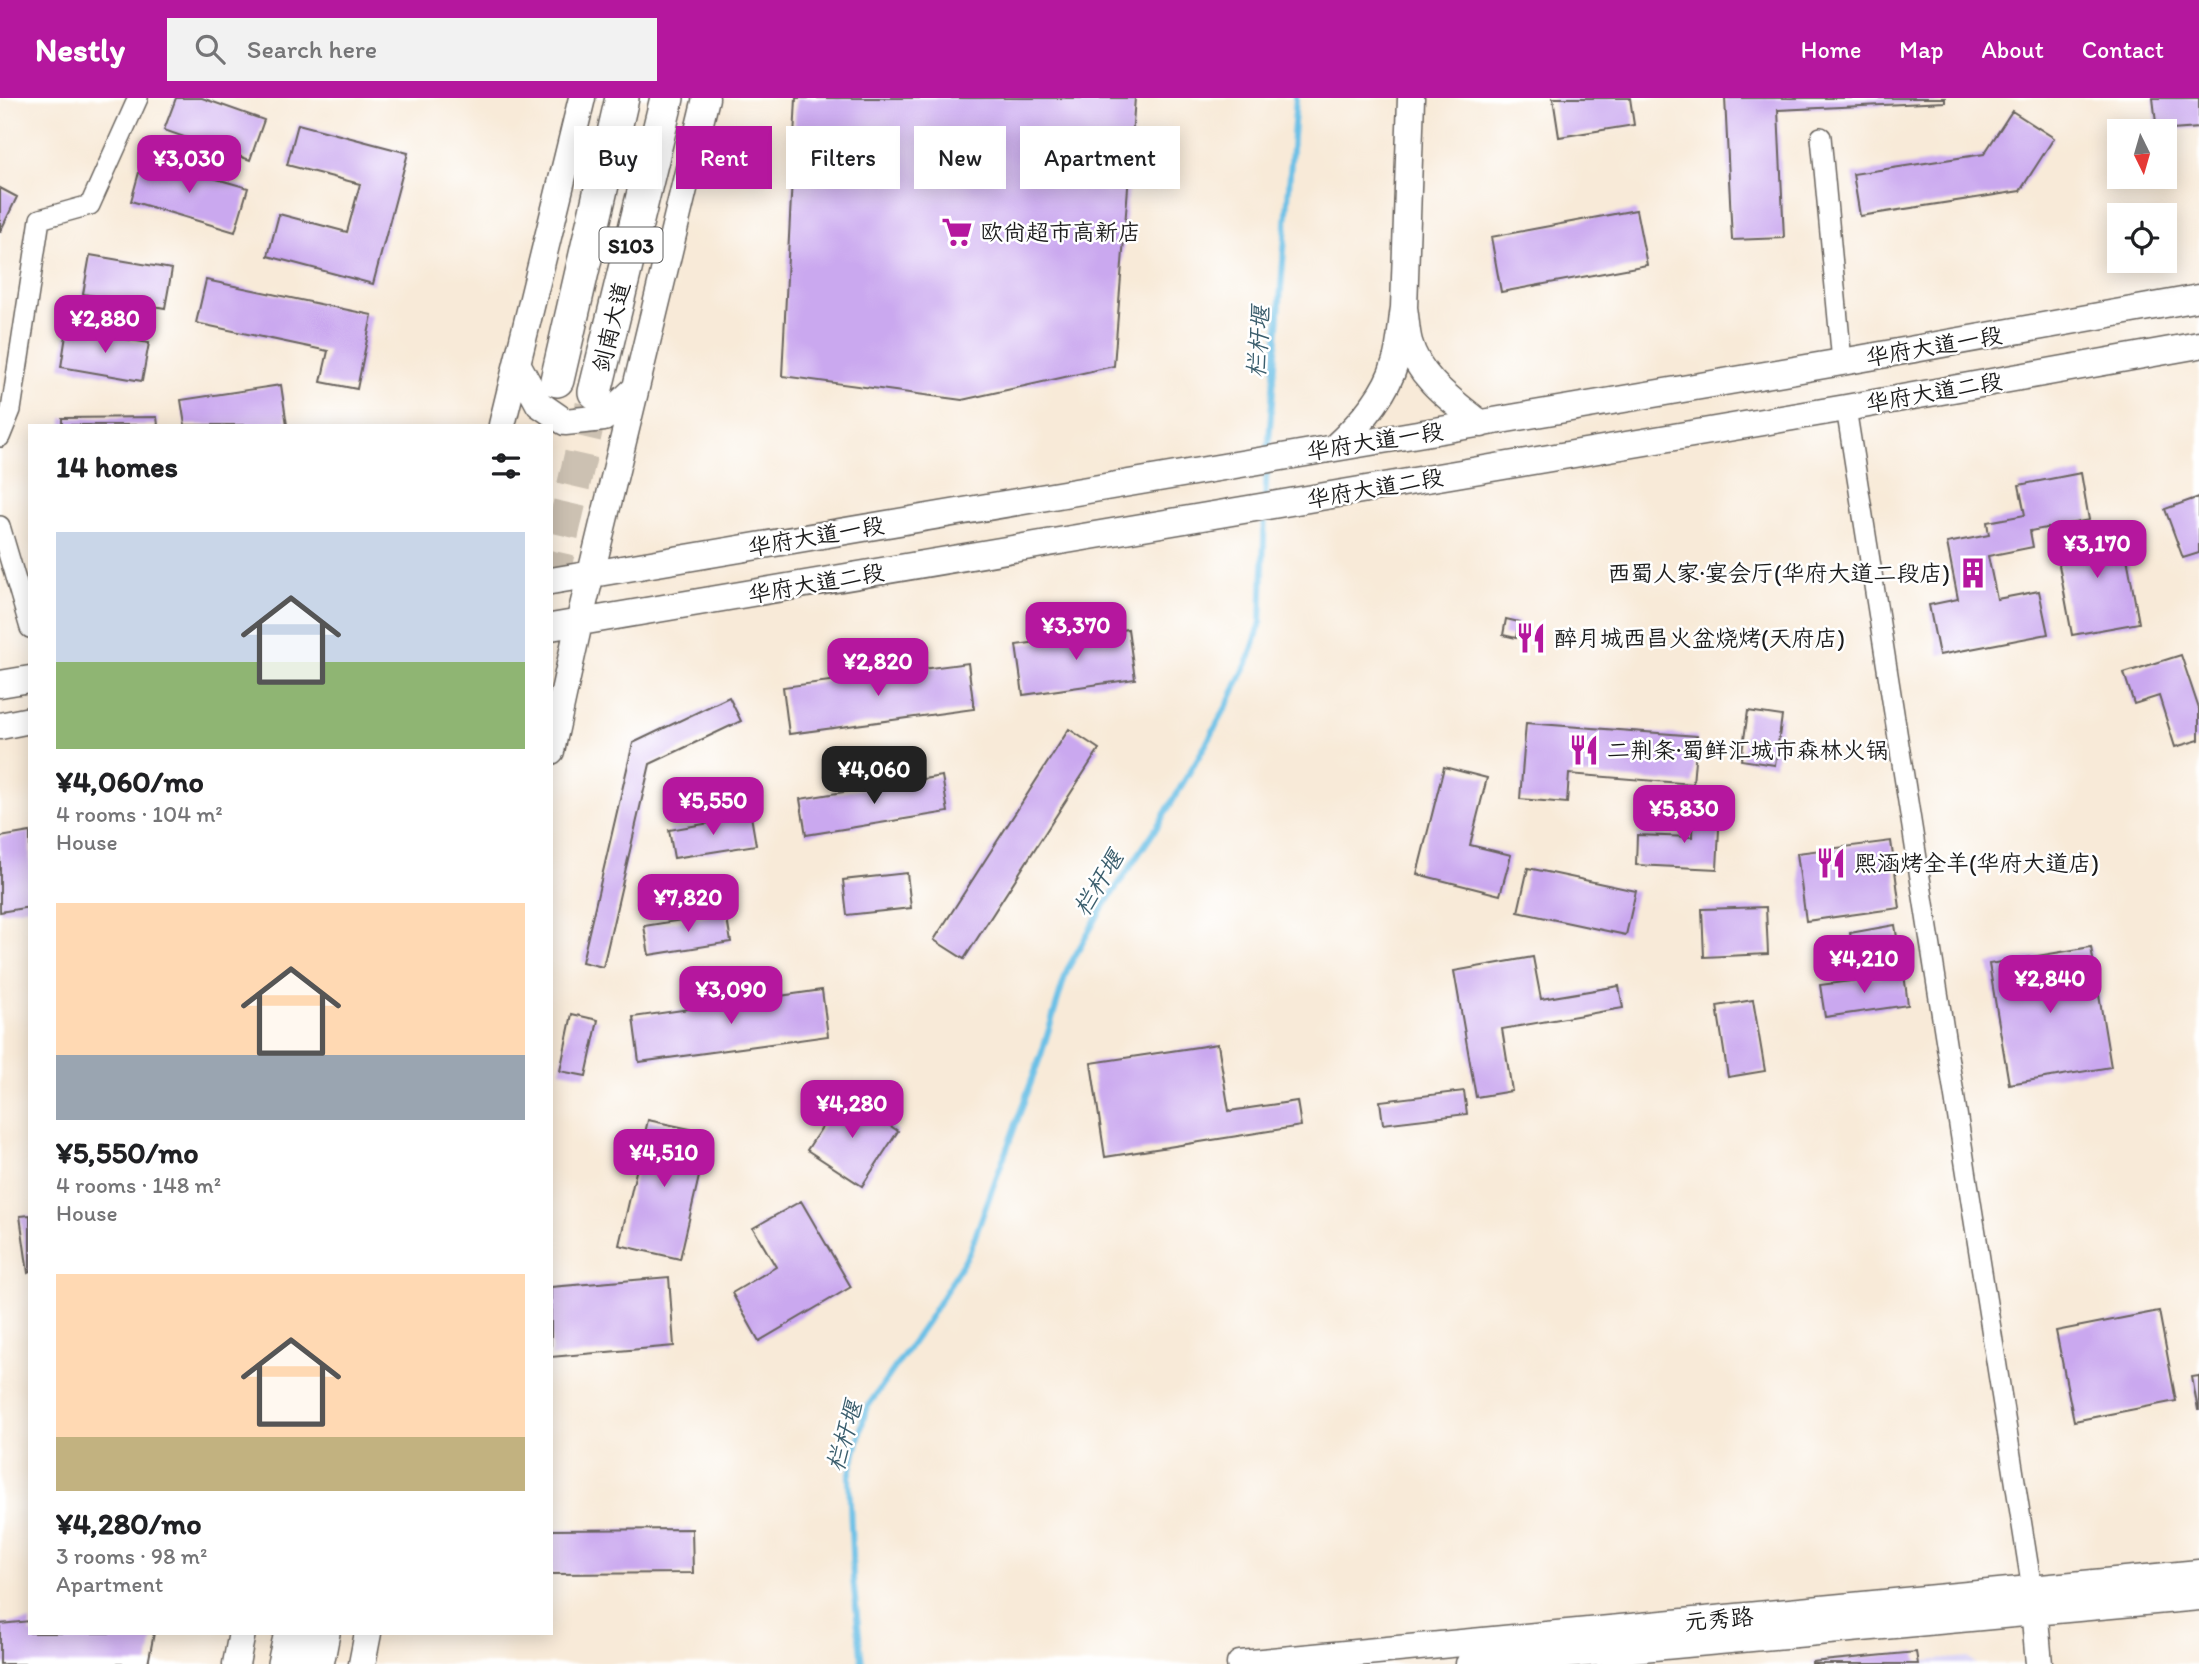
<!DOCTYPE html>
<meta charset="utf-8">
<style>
:root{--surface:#fff;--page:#f2f2f2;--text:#202124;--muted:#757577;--accent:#b5179e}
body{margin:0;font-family:Itim,"LXGW WenKai TC",sans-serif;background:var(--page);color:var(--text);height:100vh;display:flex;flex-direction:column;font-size:26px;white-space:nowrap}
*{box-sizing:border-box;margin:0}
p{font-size:23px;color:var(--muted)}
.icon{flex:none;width:38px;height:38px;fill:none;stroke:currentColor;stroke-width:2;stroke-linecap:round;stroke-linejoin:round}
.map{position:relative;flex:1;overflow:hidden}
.drawer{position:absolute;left:28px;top:326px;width:525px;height:1211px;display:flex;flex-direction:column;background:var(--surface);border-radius:0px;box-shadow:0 4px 18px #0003}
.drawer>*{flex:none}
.guide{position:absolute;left:574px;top:28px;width:665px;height:63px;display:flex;gap:14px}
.needle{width:46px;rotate:175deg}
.controls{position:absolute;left:2107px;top:21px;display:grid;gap:14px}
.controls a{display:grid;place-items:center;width:70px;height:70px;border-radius:0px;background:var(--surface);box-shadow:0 4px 18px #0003;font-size:35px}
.price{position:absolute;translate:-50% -60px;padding:0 16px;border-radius:14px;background:var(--accent);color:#fff;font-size:23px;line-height:46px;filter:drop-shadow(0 2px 4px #0008)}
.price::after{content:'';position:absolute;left:50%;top:42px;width:21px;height:16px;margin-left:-10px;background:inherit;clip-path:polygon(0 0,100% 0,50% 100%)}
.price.on{background:#222;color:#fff}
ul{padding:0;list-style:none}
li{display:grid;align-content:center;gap:14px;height:371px;padding:0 28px}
li span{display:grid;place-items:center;height:217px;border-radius:0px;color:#555}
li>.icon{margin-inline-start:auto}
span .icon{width:126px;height:126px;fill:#fffc;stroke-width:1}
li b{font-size:30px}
h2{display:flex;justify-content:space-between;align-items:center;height:84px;padding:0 28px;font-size:30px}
.pill{padding:0 24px;border-radius:0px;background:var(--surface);box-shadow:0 4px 18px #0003;font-size:24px;line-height:63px}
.pill.on{background:var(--accent);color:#fff}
header{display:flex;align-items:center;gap:42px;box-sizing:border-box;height:98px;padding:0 35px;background:var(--accent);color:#fff}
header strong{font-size:33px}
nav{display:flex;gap:38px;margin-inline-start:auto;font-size:24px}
.search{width:490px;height:63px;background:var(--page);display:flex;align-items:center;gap:18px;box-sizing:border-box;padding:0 24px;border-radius:0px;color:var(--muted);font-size:26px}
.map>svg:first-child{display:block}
</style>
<header>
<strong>Nestly</strong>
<div class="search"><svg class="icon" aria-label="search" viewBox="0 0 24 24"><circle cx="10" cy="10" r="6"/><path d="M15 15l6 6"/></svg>Search here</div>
<nav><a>Home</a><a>Map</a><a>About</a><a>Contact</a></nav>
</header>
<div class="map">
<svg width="2199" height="1566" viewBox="0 0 2199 1566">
<rect width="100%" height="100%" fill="#fff"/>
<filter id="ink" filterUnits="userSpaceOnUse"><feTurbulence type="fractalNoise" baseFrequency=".0143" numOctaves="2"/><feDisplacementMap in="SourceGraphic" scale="14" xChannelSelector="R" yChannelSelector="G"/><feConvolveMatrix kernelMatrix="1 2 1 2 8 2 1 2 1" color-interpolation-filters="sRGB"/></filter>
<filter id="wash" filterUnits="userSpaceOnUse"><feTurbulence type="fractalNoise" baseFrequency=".00686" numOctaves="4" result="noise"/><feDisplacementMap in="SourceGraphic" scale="28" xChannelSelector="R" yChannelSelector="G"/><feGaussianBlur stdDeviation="1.57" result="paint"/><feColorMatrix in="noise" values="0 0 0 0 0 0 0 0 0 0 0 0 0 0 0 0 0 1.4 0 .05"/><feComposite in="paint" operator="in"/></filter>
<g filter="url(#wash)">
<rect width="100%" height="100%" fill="#f8ead8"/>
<!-- built -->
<path fill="#dcd5f6" d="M1968 1559 1976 1566H1890Z"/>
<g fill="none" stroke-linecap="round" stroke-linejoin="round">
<!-- stream -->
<path stroke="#6ac0e6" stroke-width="6" d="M1268 354 1296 0
M1265 403 1267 368
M862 1566 853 1480 849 1379 866 1311 928 1222 969 1155 1042 954 1067 872 1101 812 1157 729 1205 648 1230 602 1249 561 1261 524 1265 413"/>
</g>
<g id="blocks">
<!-- building -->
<path fill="#caa8ef" d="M176 0H202L264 22 250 62 164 32Z
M796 0H1135L1114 268 962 302 782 278Z
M1553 0H1630L1634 27 1559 39Z
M1725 0H1945V4L1778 12 1784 140 1732 142Z
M2153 0H2199V30L2157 33Z
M2012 13 2054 40 2020 93 1860 118 1853 76 1984 56Z
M298 26 408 55 373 186 268 158 279 116 347 134 360 86 287 67Z
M143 60 248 90 235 134 131 103Z
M0 90 17 99 0 134Z
M1636 112 1647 167 1501 194 1491 139Z
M90 157 172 171 165 210 83 196Z
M206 182 372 217 357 291 321 284 328 253 196 225Z
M67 231 149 245 142 283 61 269Z
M281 287 287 327H185L181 302Z
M157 319 158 327H62V320Z
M2081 375 2089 422 2030 433 2033 449 1988 458 1997 501 2039 493 2048 536 1939 557 1929 507 1958 501 1947 445 1989 437 1987 424 2025 417 2019 387Z
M2199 399V455L2183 460 2165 411Z
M2121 427 2139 525 2072 537 2054 440Z
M1506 521 1519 524 1516 540 1503 537Z
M1128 531 1135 581 1023 597 1016 547Z
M2181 557 2199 611V642L2175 649 2159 598 2134 606 2124 575Z
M968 565 974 611 789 636 783 589Z
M729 599 741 623 650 666 603 869 582 864 633 645Z
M1748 613 1782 618 1775 667 1741 662Z
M1526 625 1697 638 1693 686 1569 676 1567 705 1520 701Z
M1069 631 1099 651 964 861 934 842Z
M1444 669 1487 680 1470 747 1511 757 1500 797 1417 776Z
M942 678 948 714 806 737 800 701Z
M1693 710 1720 711 1717 771 1636 767 1637 737 1692 739Z
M751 718 756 747 674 760 669 732Z
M30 734V809L0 814V739Z
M1891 743 1900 810 1806 823 1797 755Z
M1528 770 1636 793 1626 837 1518 814Z
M907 775 911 810 847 817 843 782Z
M1766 809 1768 856 1704 859 1702 811Z
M726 815 731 844 649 857 644 828Z
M1895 827 1901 864 1857 872 1850 835Z
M2091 849 2111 969 2009 986 1989 866Z
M1533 859 1541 901 1619 888 1623 910 1502 931 1512 993 1476 999 1454 873Z
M1904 876 1908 907 1825 919 1820 887Z
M822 892 828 938 639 964 633 919Z
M1753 902 1765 973 1728 979 1717 908Z
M572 916 598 922 586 978 560 973Z
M1218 946 1229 1013 1297 1003 1301 1028 1105 1059 1091 965Z
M1464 993 1467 1016 1383 1026 1380 1003Z
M843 997 898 1033 862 1088 807 1052Z
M648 1022 709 1035 680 1161 619 1147Z
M801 1103 851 1189 759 1243 732 1195 776 1169 753 1130Z
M30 1117V1174L28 1175 20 1118Z
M669 1179 674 1248 551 1259V1189Z
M2159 1213 2176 1303 2074 1323 2056 1233Z
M2199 1278V1312H2198L2192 1279Z
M692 1431 693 1475 551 1476V1432Z
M30 1523V1535H154L148 1566H0V1526Z
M1916 1554 1918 1566H1812V1564Z"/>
</g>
</g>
<g filter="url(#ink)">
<use href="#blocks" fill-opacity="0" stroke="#69645e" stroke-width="2"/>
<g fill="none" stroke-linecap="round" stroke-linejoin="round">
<!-- highway-tunnel -->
<path stroke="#ccc1b2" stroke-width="33" stroke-dasharray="33 17" stroke-linecap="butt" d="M551 486 595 294"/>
<!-- street casing -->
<g stroke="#69645e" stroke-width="22">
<path id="street" d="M1821 39 1842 264
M1846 310 2032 1491
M0 339 11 312 40 121 90 107 138 0
M0 428 30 530"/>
</g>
<!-- secondary casing -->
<g stroke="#69645e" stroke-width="29">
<path id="secondary" d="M1404 210 1411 0
M518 267 539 306 565 324 604 320 635 291
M502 327 582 0
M1334 350C1358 328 1386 297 1395 265 1401 248 1401 228 1404 210 1406 221 1406 233 1409 244 1419 281 1453 303 1481 326
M551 483 1842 264 2199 200
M551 529 1846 310 2199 247
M0 586 30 581
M0 628 30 622
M551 653 579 525 706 0
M2033 1498 2039 1566
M236 1566 242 1535
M362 1566 368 1535
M1240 1566 2199 1475
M1469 1566 2199 1499"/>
</g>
<!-- highway casing -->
<g stroke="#69645e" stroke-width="36">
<path id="highway" d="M557 282 622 0
M595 294 667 0
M284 1566 291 1535
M317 1566 323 1535"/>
</g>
<!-- street -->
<use href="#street" stroke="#fff" stroke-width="19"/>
<!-- secondary -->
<use href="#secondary" stroke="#fff" stroke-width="26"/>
<!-- highway -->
<use href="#highway" stroke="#fff" stroke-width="33"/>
</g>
</g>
<!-- icons -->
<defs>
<g id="supermarket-bare" transform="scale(2.415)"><path d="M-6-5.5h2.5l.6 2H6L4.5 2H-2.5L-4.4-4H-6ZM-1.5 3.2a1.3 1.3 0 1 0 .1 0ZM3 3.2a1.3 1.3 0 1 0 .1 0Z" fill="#b5179e" stroke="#fff" stroke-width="2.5" paint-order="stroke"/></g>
<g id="building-bare" transform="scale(2.415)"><path d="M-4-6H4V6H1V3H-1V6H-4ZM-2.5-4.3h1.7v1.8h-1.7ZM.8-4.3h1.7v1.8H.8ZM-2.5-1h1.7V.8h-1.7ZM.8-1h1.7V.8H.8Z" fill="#b5179e" stroke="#fff" stroke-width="2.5" paint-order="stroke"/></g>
<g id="restaurant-bare" transform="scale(2.415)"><path d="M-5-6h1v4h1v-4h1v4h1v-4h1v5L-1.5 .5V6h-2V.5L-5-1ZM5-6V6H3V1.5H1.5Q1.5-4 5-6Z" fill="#b5179e" stroke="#fff" stroke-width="2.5" paint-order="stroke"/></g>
</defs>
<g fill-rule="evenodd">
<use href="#supermarket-bare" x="957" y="134"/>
<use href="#building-bare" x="1973" y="475"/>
<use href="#restaurant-bare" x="1531" y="540"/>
<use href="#restaurant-bare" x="1584" y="652"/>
<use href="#restaurant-bare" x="1831" y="765"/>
</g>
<g text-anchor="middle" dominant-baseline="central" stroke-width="5" stroke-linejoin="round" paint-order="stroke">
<!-- shield labels -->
<rect fill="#fff" stroke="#606060" stroke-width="2" x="599.5" y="129.5" width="63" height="35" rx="5"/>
<g font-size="21" font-weight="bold" fill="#1c1c1c">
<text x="631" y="147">S103</text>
</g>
<!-- poi labels -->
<g font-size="23" fill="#1c1c1c" stroke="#fff" text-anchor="start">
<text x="980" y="134">欧尚超市高新店</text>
<text x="1950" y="475" text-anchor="end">西蜀人家·宴会厅(华府大道二段店)</text>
<text x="1554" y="540">醉月城西昌火盆烧烤(天府店)</text>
<text x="1607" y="652">二荆条·蜀鲜汇城市森林火锅</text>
<text x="1854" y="765">熙涵烤全羊(华府大道店)</text>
</g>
<!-- street labels -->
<g font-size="23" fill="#1c1c1c" stroke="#fff">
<text transform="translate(611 229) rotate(-76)">剑南大道</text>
<text transform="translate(1934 248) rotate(-10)">华府大道一段</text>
<text transform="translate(1934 294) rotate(-10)">华府大道二段</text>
<text transform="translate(1375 343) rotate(-9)">华府大道一段</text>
<text transform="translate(1375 390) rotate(-10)">华府大道二段</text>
<text transform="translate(816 438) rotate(-10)">华府大道一段</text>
<text transform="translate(816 485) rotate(-10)">华府大道二段</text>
<text transform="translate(1719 1521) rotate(-5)">元秀路</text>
</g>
<!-- water labels -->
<g font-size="24" font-style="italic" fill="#3b5e6d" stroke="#fff">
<text transform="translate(1258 244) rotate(-86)">栏杆堰</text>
<text transform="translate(1098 785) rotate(-58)">栏杆堰</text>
<text transform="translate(844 1338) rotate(-74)">栏杆堰</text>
</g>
</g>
</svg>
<div class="controls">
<a><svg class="needle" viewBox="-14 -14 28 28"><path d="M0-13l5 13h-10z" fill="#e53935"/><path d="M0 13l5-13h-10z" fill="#757577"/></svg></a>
<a><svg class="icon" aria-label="locate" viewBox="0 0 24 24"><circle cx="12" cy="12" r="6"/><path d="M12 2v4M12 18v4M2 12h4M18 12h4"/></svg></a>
</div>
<b class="price" style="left:189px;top:97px">¥3,030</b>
<b class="price" style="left:105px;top:257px">¥2,880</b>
<b class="price" style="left:2097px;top:482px">¥3,170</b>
<b class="price" style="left:1076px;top:564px">¥3,370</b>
<b class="price" style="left:878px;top:600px">¥2,820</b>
<b class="price on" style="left:874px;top:708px">¥4,060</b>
<b class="price" style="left:713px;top:739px">¥5,550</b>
<b class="price" style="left:1684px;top:747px">¥5,830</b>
<b class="price" style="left:688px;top:836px">¥7,820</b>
<b class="price" style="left:1864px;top:897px">¥4,210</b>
<b class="price" style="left:2050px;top:917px">¥2,840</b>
<b class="price" style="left:731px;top:928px">¥3,090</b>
<b class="price" style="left:852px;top:1042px">¥4,280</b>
<b class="price" style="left:664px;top:1091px">¥4,510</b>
<div class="guide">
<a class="pill">Buy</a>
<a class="pill on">Rent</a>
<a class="pill">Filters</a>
<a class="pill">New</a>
<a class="pill">Apartment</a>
</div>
<section class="drawer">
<h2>14 homes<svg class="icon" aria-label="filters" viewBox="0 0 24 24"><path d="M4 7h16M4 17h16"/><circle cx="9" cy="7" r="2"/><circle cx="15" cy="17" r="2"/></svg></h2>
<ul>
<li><span style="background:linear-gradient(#c9d6e8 60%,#8fb573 0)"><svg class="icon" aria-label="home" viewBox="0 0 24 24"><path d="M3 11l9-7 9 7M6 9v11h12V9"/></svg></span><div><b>¥4,060/mo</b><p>4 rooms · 104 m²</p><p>House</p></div></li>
<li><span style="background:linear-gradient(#ffd9b3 70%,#9aa5b1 0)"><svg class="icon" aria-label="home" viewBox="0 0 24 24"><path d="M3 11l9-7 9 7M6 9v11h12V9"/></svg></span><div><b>¥5,550/mo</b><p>4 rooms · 148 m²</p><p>House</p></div></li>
<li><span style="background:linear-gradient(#ffd9b3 75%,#c2b280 0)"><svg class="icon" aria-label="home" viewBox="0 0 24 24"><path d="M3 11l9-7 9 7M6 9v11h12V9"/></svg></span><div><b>¥4,280/mo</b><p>3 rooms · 98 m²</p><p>Apartment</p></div></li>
</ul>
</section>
</div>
